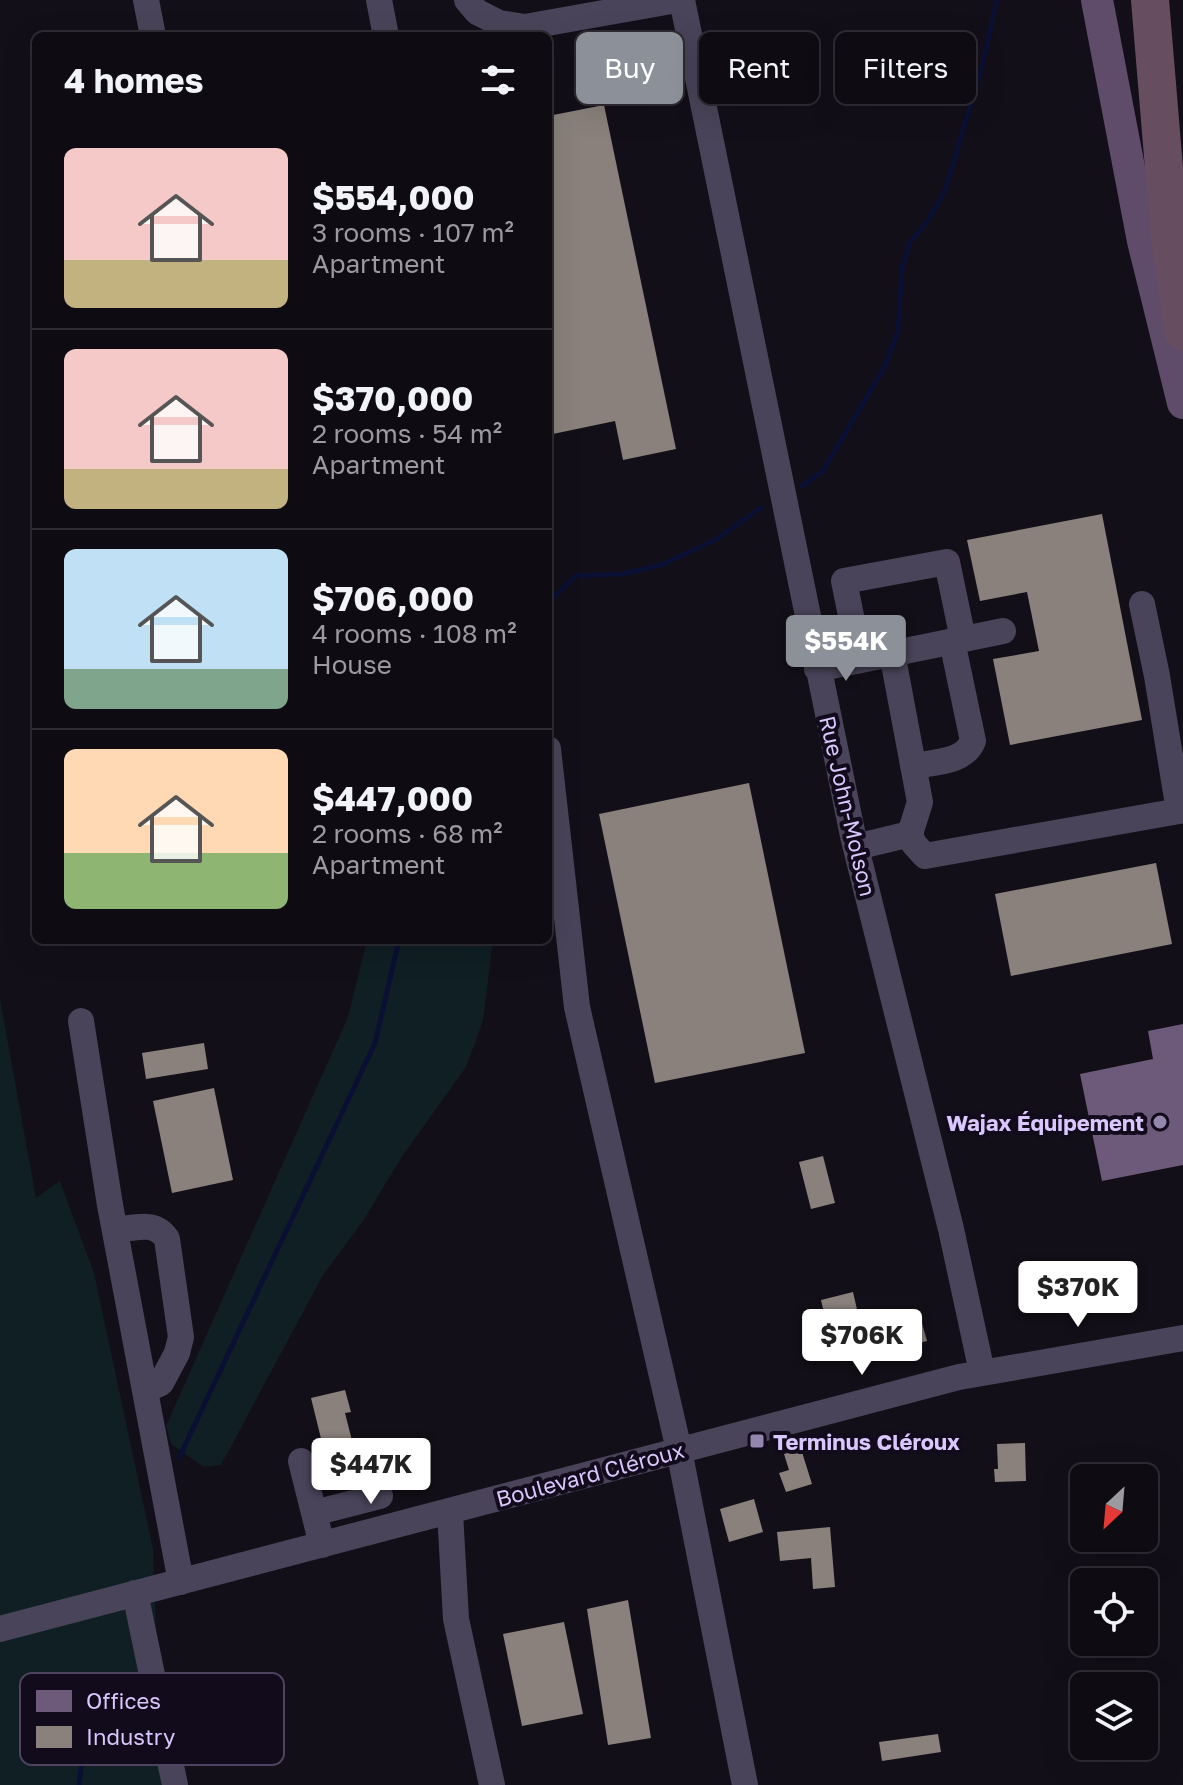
<!DOCTYPE html>
<meta charset="utf-8">
<style>
:root{--surface:#0e0b12;--page:#17141b;--text:#f1f3f6;--muted:#9b9b9f;--line:#2e2b32;--accent:#8c9099}
body{margin:0;font-family:"Golos Text",sans-serif;background:var(--page);color:var(--text);height:100vh;display:flex;flex-direction:column;font-size:30px;white-space:nowrap}
*{box-sizing:border-box;margin:0}
p{font-size:26px;color:var(--muted)}
.icon{flex:none;width:44px;height:44px;fill:none;stroke:currentColor;stroke-width:2;stroke-linecap:round;stroke-linejoin:round}
.map{position:relative;flex:1;overflow:hidden}
.details{position:absolute;left:32px;top:32px;width:520px;height:912px;display:flex;flex-direction:column;background:var(--surface);border-radius:12px;box-shadow:0 8px 32px #0002,0 0 0 2px var(--line)}
.details>*{flex:none}
.top-card{position:absolute;left:576px;top:32px;width:486px;height:72px;display:flex;gap:16px}
.needle{width:52px;rotate:206deg}
.tools{position:absolute;left:1070px;top:1464px;display:grid;gap:16px}
.tools a{display:grid;place-items:center;width:88px;height:88px;border-radius:12px;background:var(--surface);box-shadow:0 8px 32px #0002,0 0 0 2px var(--line);font-size:40px}
.price{position:absolute;translate:-50% -68px;padding:0 18px;border-radius:8px;background:#fff;color:#222;font-size:26px;line-height:52px;filter:drop-shadow(0 2px 4px #0008)}
.price::after{content:'';position:absolute;left:50%;top:48px;width:24px;height:18px;margin-left:-12px;background:inherit;clip-path:polygon(0 0,100% 0,50% 100%)}
.price.on{background:var(--accent);color:#fff}
ul{padding:0;list-style:none}
li{display:flex;align-items:center;gap:24px;height:200px;padding:0 32px}
li+li{border-top:2px solid var(--line)}
li span{display:grid;place-items:center;flex:none;width:224px;height:160px;border-radius:12px;color:#555}
li>.icon{margin-inline-start:auto}
span .icon{width:96px;height:96px;fill:#fffc;stroke-width:1}
li b{font-size:34px}
h2{display:flex;justify-content:space-between;align-items:center;height:96px;padding:0 32px;font-size:34px}
.tag{padding:0 28px;border-radius:12px;background:var(--surface);box-shadow:0 8px 32px #0002,0 0 0 2px var(--line);font-size:28px;line-height:72px}
.tag.on{background:var(--accent);color:#fff}
.map>svg:first-child{display:block}
</style>
<div class="map">
<svg width="1183" height="1785" viewBox="0 0 1183 1785">
<rect width="100%" height="100%" fill="#130f18"/>
<!-- green -->
<path fill="#101f24" d="M367 940H493L483 1021 466 1067 401 1158 363 1221 323 1275 221 1465 204 1467 171 1444 166 1426 348 1017Z
M0 999 36 1198 60 1181 94 1273 153 1549 161 1785H0Z"/>
<!-- offices -->
<path fill="#6d597a" d="M1183 1024V1165L1102 1181 1080 1074 1153 1059 1148 1031Z"/>
<!-- industry -->
<path fill="#8a817c" d="M604 105 676 449 623 460 615 421 548 435V116Z
M1102 514 1142 720 1010 745 993 659 1039 651 1027 592 980 601 967 540Z
M749 783 805 1053 655 1083 599 814Z
M1156 863 1172 944 1011 976 995 894Z
M204 1043 208 1069 146 1079 142 1053Z
M214 1088 233 1180 172 1193 153 1101Z
M823 1156 835 1203 811 1209 799 1162Z
M853 1292 862 1331 830 1338 821 1300Z
M920 1316 927 1341 883 1353 876 1328Z
M345 1390 351 1412 345 1413 360 1472 331 1479 311 1398Z
M1025 1443 1026 1481 995 1482 994 1469H998L997 1444Z
M801 1449 812 1484 786 1492 779 1473 789 1470 784 1454Z
M1084 1498V1517L1074 1518 1072 1500Z
M754 1499 763 1532 729 1542 720 1509Z
M830 1527 835 1587 813 1589 811 1558 780 1561 777 1532Z
M628 1600 651 1738 608 1745 587 1609Z
M564 1622 583 1714 522 1726 503 1634Z
M938 1734 941 1752 882 1761 879 1742Z"/>
<g fill="none" stroke-linecap="round" stroke-linejoin="round">
<!-- stream -->
<path stroke="#0a1034" stroke-width="5" d="M802 486 822 472 883 370 898 332 902 268 910 242 929 219 945 190 981 71 997 0
M548 602 576 576 622 574 661 565 715 540 761 508
M179 1458 375 1043 399 940
M79 1785 91 1692"/>
<!-- minor -->
<path stroke="#494459" stroke-width="26" d="M146 0 153 36
M379 0 386 36
M467 0 477 12 499 23 525 27 677 0
M682 0 853 836 951 1229 982 1372
M892 653 920 802 910 834 914 844 925 856 1179 811 1157 676 1142 604
M860 660 844 581 947 562 963 639
M817 669 1003 631
M548 749 577 1007 679 1450 745 1785
M913 766C934 762 964 763 973 741L952 641
M856 847 910 834
M81 1021 110 1205 181 1582
M115 1230C135 1228 155 1220 167 1239L181 1337 177 1353 161 1383 145 1390
M301 1461 322 1545
M450 1512 456 1619 492 1785
M314 1513 380 1496
M135 1593 175 1785
M0 1629 959 1377 1183 1338"/>
<!-- major -->
<path stroke="#5f4c6b" stroke-width="32" d="M1097 0 1143 241 1183 403"/>
<!-- highway -->
<path stroke="#664d60" stroke-width="38" d="M1150 0 1170 240 1183 331"/>
</g>
<!-- markers -->
<g fill="#9487ae" stroke="#120b1c" stroke-width="3">
<circle cx="1160" cy="1122" r="8"/>
<rect x="749" y="1433" width="16" height="16" rx="4"/>
</g>
<g text-anchor="middle" dominant-baseline="central" stroke-width="8" stroke-linejoin="round" paint-order="stroke">
<!-- street labels -->
<g font-size="22" fill="#d9c7fe" stroke="#120b1c">
<text transform="translate(848 806) rotate(77)">Rue John-Molson</text>
<text transform="translate(590 1474) rotate(-15)">Boulevard Cléroux</text>
</g>
<!-- poi labels -->
<g font-size="22" font-weight="bold" fill="#d9c7fe" stroke="#120b1c" text-anchor="end">
<text x="1144" y="1122">Wajax Équipement</text>
<text x="773" y="1441" text-anchor="start">Terminus Cléroux</text>
</g>
</g>
<!-- legend -->
<rect x="20" y="1673" width="264" height="92" rx="12" fill="#120b1c" stroke="#4e4360" stroke-width="2"/>
<rect x="36" y="1690" width="36" height="22" fill="#6d597a"/>
<rect x="36" y="1726" width="36" height="22" fill="#8a817c"/>
<g font-size="22" fill="#d9c7fe">
<text x="86" y="1709">Offices</text>
<text x="86" y="1745">Industry</text>
</g>
</svg>
<div class="tools">
<a><svg class="needle" viewBox="-14 -14 28 28"><path d="M0-13l5 13h-10z" fill="#e53935"/><path d="M0 13l5-13h-10z" fill="#9b9b9f"/></svg></a>
<a><svg class="icon" aria-label="locate" viewBox="0 0 24 24"><circle cx="12" cy="12" r="6"/><path d="M12 2v4M12 18v4M2 12h4M18 12h4"/></svg></a>
<a><svg class="icon" aria-label="layers" viewBox="0 0 24 24"><path d="M12 4l9 5-9 5-9-5zM3 14l9 5 9-5"/></svg></a>
</div>
<b class="price on" style="left:846px;top:683px">$554K</b>
<b class="price" style="left:1078px;top:1329px">$370K</b>
<b class="price" style="left:862px;top:1377px">$706K</b>
<b class="price" style="left:371px;top:1506px">$447K</b>
<div class="top-card">
<a class="tag on">Buy</a>
<a class="tag">Rent</a>
<a class="tag">Filters</a>
</div>
<section class="details">
<h2>4 homes<svg class="icon" aria-label="filters" viewBox="0 0 24 24"><path d="M4 7h16M4 17h16"/><circle cx="9" cy="7" r="2"/><circle cx="15" cy="17" r="2"/></svg></h2>
<ul>
<li><span style="background:linear-gradient(#f6c9c9 70%,#c2b280 0)"><svg class="icon" aria-label="home" viewBox="0 0 24 24"><path d="M3 11l9-7 9 7M6 9v11h12V9"/></svg></span><div><b>$554,000</b><p>3 rooms · 107 m²</p><p>Apartment</p></div></li>
<li><span style="background:linear-gradient(#f6c9c9 75%,#c2b280 0)"><svg class="icon" aria-label="home" viewBox="0 0 24 24"><path d="M3 11l9-7 9 7M6 9v11h12V9"/></svg></span><div><b>$370,000</b><p>2 rooms · 54 m²</p><p>Apartment</p></div></li>
<li><span style="background:linear-gradient(#bfe0f5 75%,#7fa58c 0)"><svg class="icon" aria-label="home" viewBox="0 0 24 24"><path d="M3 11l9-7 9 7M6 9v11h12V9"/></svg></span><div><b>$706,000</b><p>4 rooms · 108 m²</p><p>House</p></div></li>
<li><span style="background:linear-gradient(#ffd9b3 65%,#8fb573 0)"><svg class="icon" aria-label="home" viewBox="0 0 24 24"><path d="M3 11l9-7 9 7M6 9v11h12V9"/></svg></span><div><b>$447,000</b><p>2 rooms · 68 m²</p><p>Apartment</p></div></li>
</ul>
</section>
</div>
